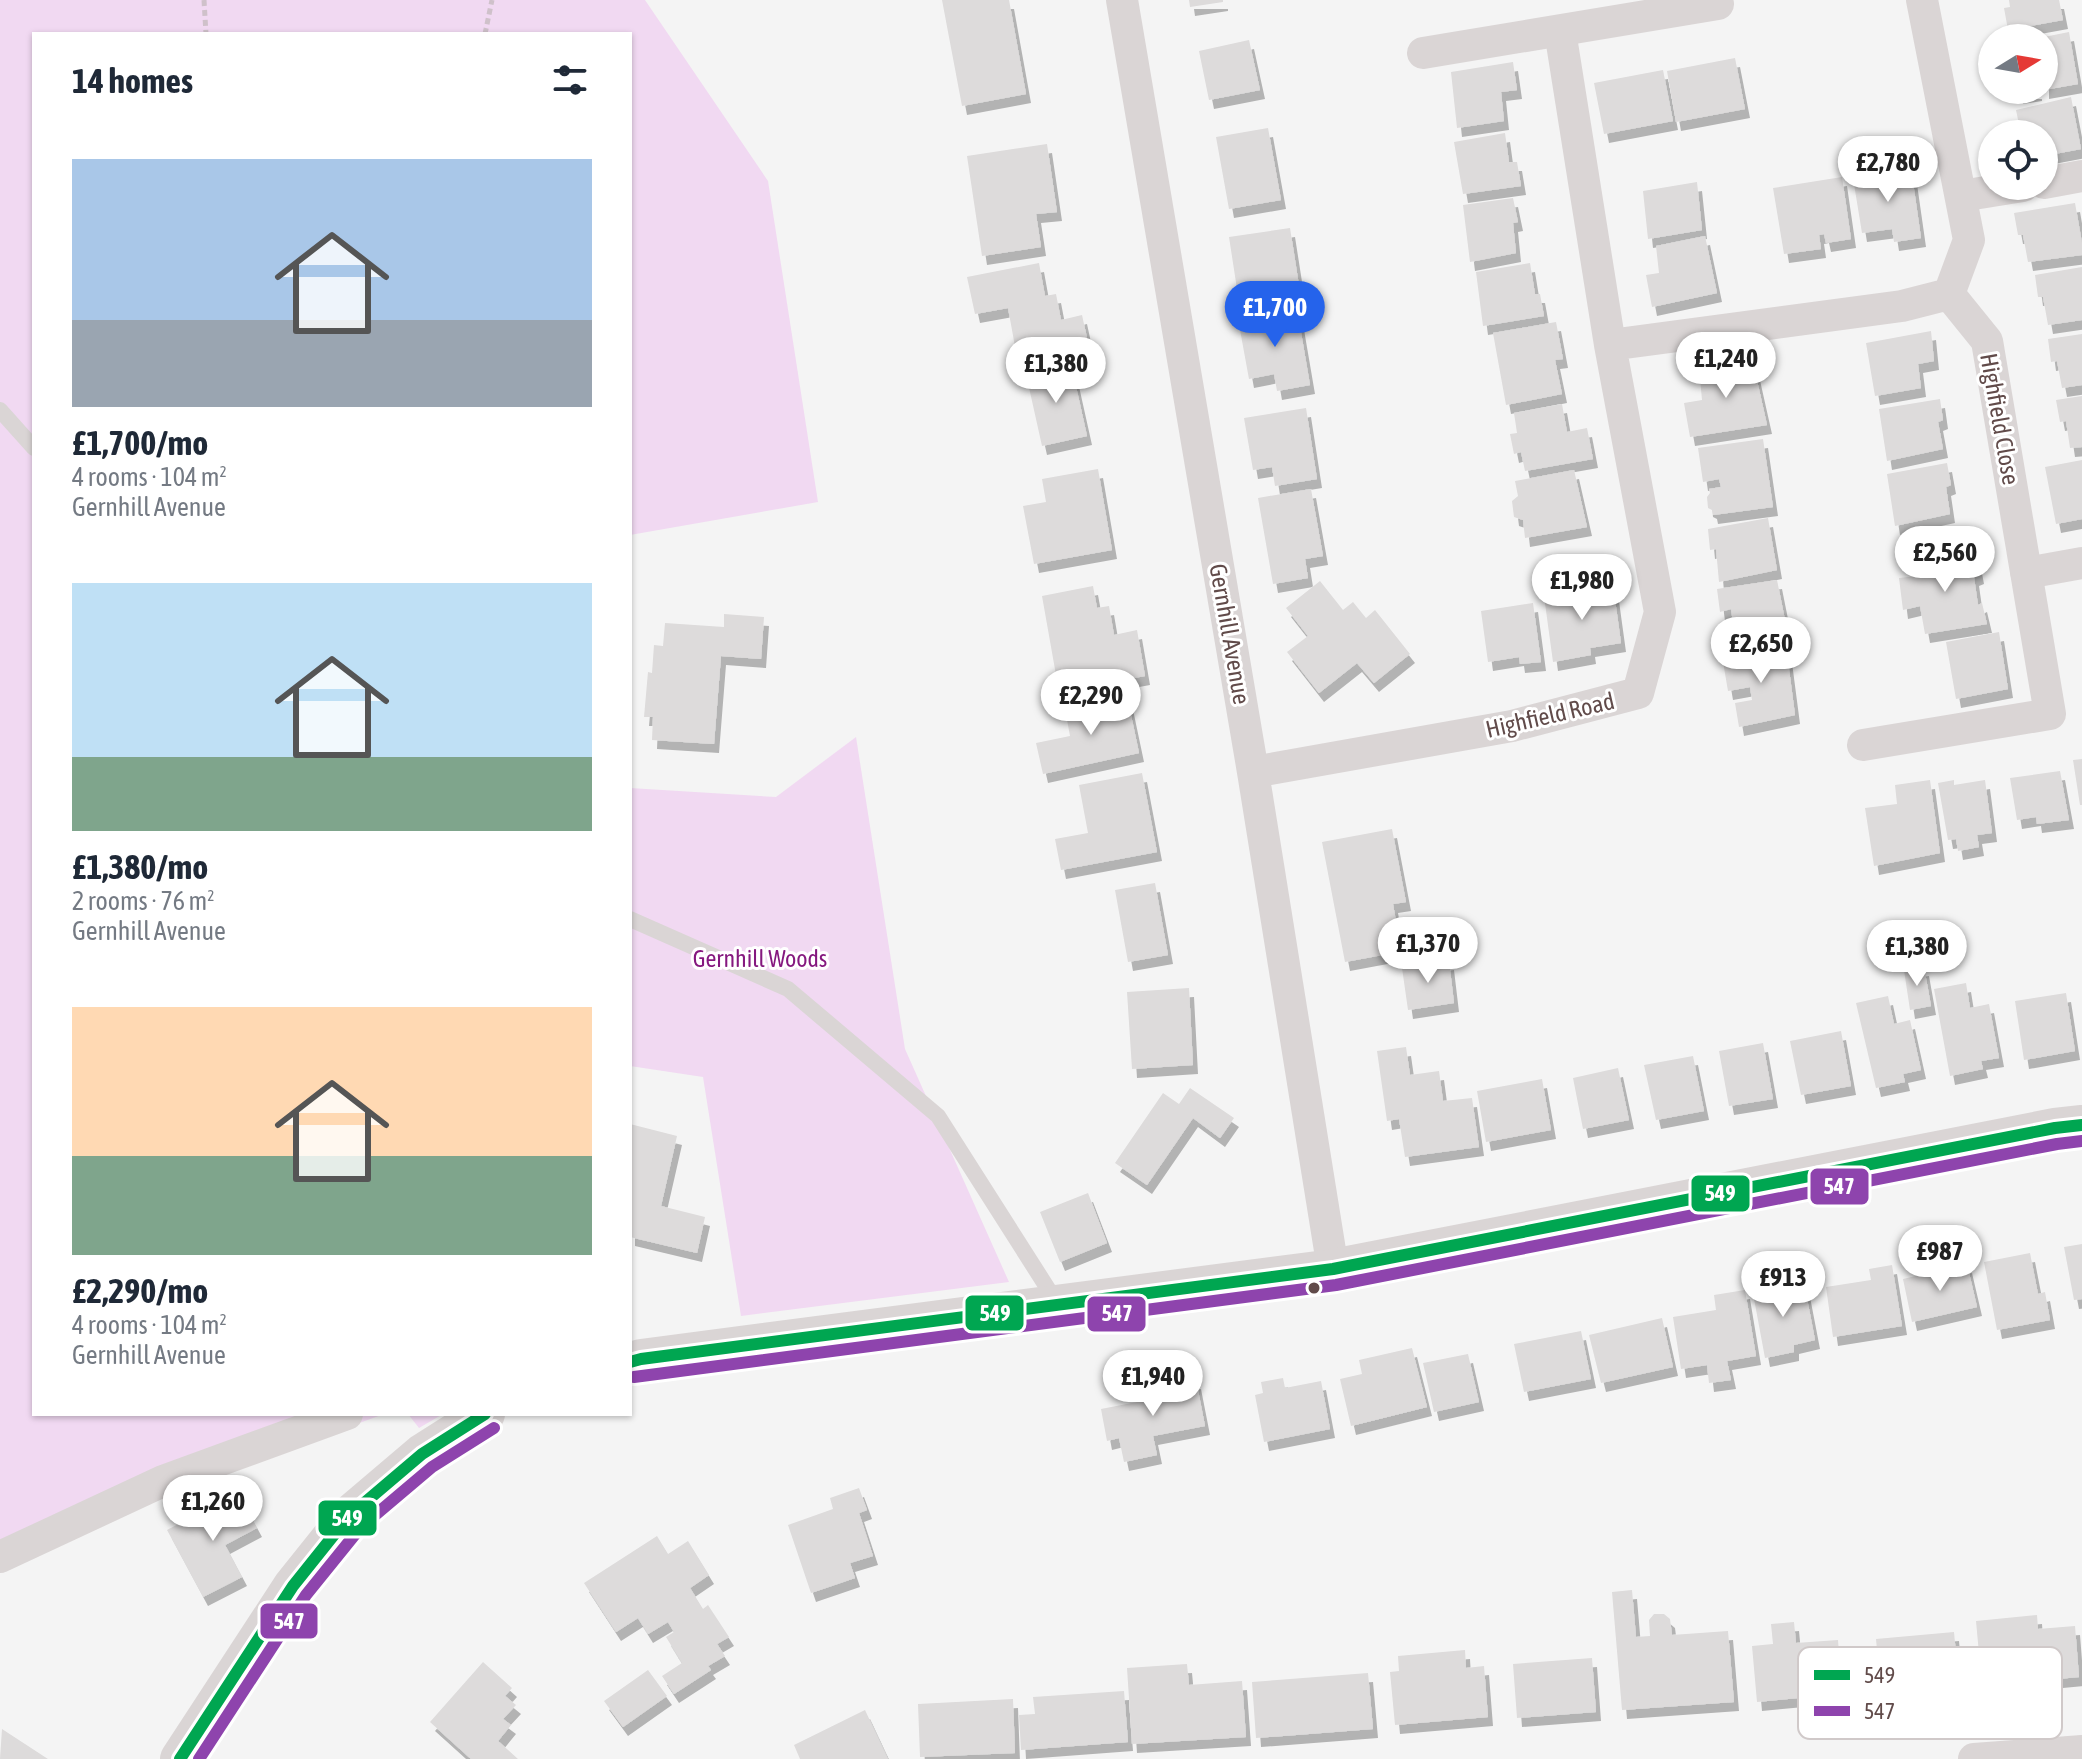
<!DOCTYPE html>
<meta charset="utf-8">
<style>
:root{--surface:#fff;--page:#f2f2f3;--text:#1f2937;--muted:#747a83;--accent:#2563eb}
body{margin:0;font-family:"Asap Condensed",sans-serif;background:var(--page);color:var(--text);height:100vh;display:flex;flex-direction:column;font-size:30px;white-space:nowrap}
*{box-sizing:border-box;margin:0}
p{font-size:26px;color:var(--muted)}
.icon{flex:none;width:44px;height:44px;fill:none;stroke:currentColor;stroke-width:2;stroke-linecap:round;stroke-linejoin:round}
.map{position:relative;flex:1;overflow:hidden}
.panel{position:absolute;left:32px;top:32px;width:600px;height:1384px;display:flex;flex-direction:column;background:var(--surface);border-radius:0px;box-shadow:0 2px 6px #0004}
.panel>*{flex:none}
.needle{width:52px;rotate:79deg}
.controls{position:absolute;left:1978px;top:24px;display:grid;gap:16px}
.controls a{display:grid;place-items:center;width:80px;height:80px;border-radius:50%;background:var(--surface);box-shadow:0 2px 6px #0004;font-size:40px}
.price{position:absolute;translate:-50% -68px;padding:0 18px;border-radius:28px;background:#fff;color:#222;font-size:26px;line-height:52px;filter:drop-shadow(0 2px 4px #0008)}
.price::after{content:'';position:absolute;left:50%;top:48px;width:24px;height:18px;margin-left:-12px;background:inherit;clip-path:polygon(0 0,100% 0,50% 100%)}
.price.selected{background:var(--accent);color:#fff}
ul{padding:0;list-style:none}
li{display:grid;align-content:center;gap:16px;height:424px;padding:0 40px}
li span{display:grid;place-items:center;height:248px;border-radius:0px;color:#555}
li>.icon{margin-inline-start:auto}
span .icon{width:144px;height:144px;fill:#fffc;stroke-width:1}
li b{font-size:34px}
h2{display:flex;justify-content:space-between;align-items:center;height:96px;padding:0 40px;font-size:34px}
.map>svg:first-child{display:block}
</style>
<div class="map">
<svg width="2082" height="1759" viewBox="0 0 2082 1759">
<defs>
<filter id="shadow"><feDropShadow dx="5" dy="9" stdDeviation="0" flood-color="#0004"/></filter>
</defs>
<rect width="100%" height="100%" fill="#f4f4f4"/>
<!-- green -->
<path fill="#f1d9f2" d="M0 0H645L768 181 818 502 630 535V34H34V1414H384L160 1496 0 1573Z
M856 737 905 1049 1009 1282 741 1316 703 1077 630 1066V788L776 797Z
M408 1414H443L419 1428Z"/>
<!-- building -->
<path fill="#dddbdb" filter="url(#shadow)" d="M942 0H1009L1026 94 962 106Z
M1189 0H1223V2L1190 7Z
M2009 0H2059L2063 20 2008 30 2004 8 2010 7Z
M2069 32 2078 84 2044 90V37Z
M1249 40 1260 90 1209 100 1199 51Z
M1735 58 1745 109 1676 122 1667 71Z
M1513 62 1517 90 1501 92 1504 121 1457 128 1451 72Z
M1663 70 1673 121 1604 134 1594 83Z
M2017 90H2037V92L2018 95Z
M2071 97 2081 149 2044 156V134H2021L2016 110Z
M1268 128 1281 200 1229 209 1216 137Z
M1505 133 1509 162H1517L1521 186 1463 194 1454 142Z
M1047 144 1057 212 1036 214 1041 247 982 256 967 156Z
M1911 168 1921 238 1894 242 1892 229 1862 233 1853 178Z
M1842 177 1851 239 1826 243 1824 234 1819 235 1821 249 1784 254 1773 188Z
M1697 182 1702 230 1648 239 1643 191Z
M1513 198 1518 222 1513 223 1516 253 1470 262 1463 205Z
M2075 203 2082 243V255L2028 262 2023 235H2018L2014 213Z
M1290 228 1300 292 1239 302 1229 237Z
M1705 236 1717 293 1652 307 1646 275 1659 273 1656 246Z
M1039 263 1045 296 1056 294 1061 320 1082 315 1087 338 1016 352 1008 308 975 314 967 277Z
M1530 263 1535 294H1540L1544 316 1483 326 1476 272Z
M2082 267V320L2048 325 2043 297H2038L2035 275Z
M1297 309 1310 385 1277 391 1274 374 1249 379 1238 319Z
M1556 322 1563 359 1555 360 1562 394 1506 405 1493 333Z
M1931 331 1934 361 1918 364 1921 388 1875 396 1866 343Z
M2082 334V385L2062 388 2057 361 2051 362 2048 339Z
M1752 358 1767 425 1690 437 1684 403 1702 400 1699 367Z
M1071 364 1087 436 1042 446 1026 374Z
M2082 396V447L2070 448 2066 421 2060 422 2056 400Z
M1940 399 1943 420 1938 422 1943 449 1887 461 1879 409Z
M1562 404 1567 432 1587 428 1593 459 1525 471 1521 452 1514 454 1510 434 1517 433 1514 413Z
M1306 408 1317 479 1275 486 1272 467 1253 470 1244 418Z
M1763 439 1773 507 1713 515 1712 510 1708 508 1707 497 1710 493 1709 489 1721 487 1719 479 1703 482 1698 448Z
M2082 460V519L2056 524 2045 467Z
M1947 463 1951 485 1946 487 1950 514 1895 526 1887 474Z
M1098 469 1112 550 1034 564 1023 506 1046 502 1042 479Z
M1574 470 1587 527 1525 538 1523 520 1514 517 1512 501 1518 496 1515 481Z
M1311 489 1323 556 1305 559 1308 578 1273 584 1258 498Z
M1768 518 1777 570 1719 582 1716 549 1710 550 1708 529Z
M1975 554 1979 575 1974 577 1978 605 1982 603 1987 624 1925 634 1920 606 1903 610 1899 578 1917 576 1915 564Z
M1777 580 1788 635 1733 643 1729 624 1733 623 1731 609 1720 612 1717 589Z
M1320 581 1343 610 1353 602 1366 618 1375 610 1410 654 1374 683 1357 663 1319 693 1287 652 1308 636 1286 608Z
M1613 585 1621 643 1590 648 1591 655 1553 662 1544 596Z
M1093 586 1097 608 1109 606 1114 635 1137 630 1145 676 1059 692 1042 596Z
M1533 603 1541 662 1520 664 1519 657 1488 662 1481 611Z
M724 614 764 617 761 659 721 656 714 744 652 740 653 717H644L648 672 652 673 654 645 663 646 665 623 724 627Z
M1999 632 2008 689 1956 699 1946 642Z
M1786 646 1795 715 1739 727 1735 703 1752 700 1750 687 1728 691 1722 656Z
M1127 696 1139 753 1043 774 1036 743 1070 736 1065 709Z
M2082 759V805H2080L2073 760Z
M2060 771 2069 820 2037 824 2036 817 2017 820 2010 778Z
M1142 773 1157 852 1061 870 1055 839 1088 833 1079 785Z
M1930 780 1940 853 1874 866 1865 808 1897 804 1895 785Z
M1954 780V785L1985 780 1992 833 1977 835 1979 847 1958 851 1956 839 1948 840 1938 783Z
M1392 829 1406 902 1393 904 1397 927 1383 929 1388 954 1345 962 1322 842Z
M1155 883 1168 955 1128 962 1115 890Z
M1449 961 1454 1003 1408 1010 1402 968Z
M1924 967 1931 1006 1910 1010 1904 970Z
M1966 983 1970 1008 1989 1004 1999 1058 1981 1061 1983 1069 1950 1076 1934 989Z
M1189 988 1193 1065 1132 1069 1127 992Z
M2066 993 2075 1051 2024 1060 2015 1001Z
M1888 996 1894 1024 1910 1020 1921 1070 1903 1074 1905 1082 1876 1088 1856 1003Z
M1841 1031 1851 1086 1801 1095 1790 1041Z
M1763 1043 1773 1099 1729 1106 1719 1051Z
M1406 1047 1410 1075 1439 1071 1443 1101 1472 1098 1479 1147 1405 1157 1399 1119 1387 1121 1377 1051Z
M1693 1056 1704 1111 1656 1120 1644 1065Z
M1618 1068 1629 1120 1583 1129 1573 1078Z
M1542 1079 1551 1130 1486 1142 1477 1091Z
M1190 1088 1234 1118 1220 1138 1193 1118 1147 1185 1115 1163 1163 1093 1179 1104Z
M630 1124 677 1136 661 1206 705 1217 697 1253 630 1237Z
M1088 1193 1107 1243 1060 1262 1040 1212Z
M2082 1244V1299L2074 1300 2064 1247Z
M2030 1253 2038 1294 2045 1292 2050 1320 1997 1330 1984 1262Z
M1967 1264 1977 1307 1912 1322 1903 1279Z
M1892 1265 1902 1326 1833 1337 1826 1287 1871 1280 1869 1269Z
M1785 1282 1786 1292 1805 1288 1815 1340 1794 1345V1352L1765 1358 1752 1288Z
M1745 1290 1756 1356 1727 1361 1731 1380 1709 1383 1707 1365 1681 1369 1673 1317 1716 1310 1714 1295Z
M1662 1318 1673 1367 1601 1383 1589 1335Z
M1581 1331 1591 1379 1524 1392 1514 1344Z
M1412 1348 1427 1407 1351 1426 1340 1379 1362 1374 1359 1360Z
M1468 1354 1479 1402 1434 1412 1423 1363Z
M1283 1378 1285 1388 1321 1381 1330 1429 1264 1442 1255 1395 1263 1393 1261 1382Z
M1196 1380 1205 1426 1153 1436 1157 1455 1124 1462 1119 1438 1107 1441 1101 1409 1137 1402 1135 1392Z
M859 1488 867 1510 859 1513 873 1556 850 1563 855 1578 811 1593 788 1525 833 1509 830 1498Z
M238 1493 257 1528 225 1545 242 1577 203 1597 167 1530Z
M657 1536 668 1554 688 1541 709 1575 690 1588 703 1609 708 1605 729 1637 717 1644 725 1656 708 1666 711 1670 674 1694 662 1676 682 1663 666 1637 674 1632 668 1622 648 1634 638 1618 616 1632 584 1583Z
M1632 1590 1636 1637 1650 1636 1649 1620 1654 1614H1664L1670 1619 1672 1635 1728 1631 1734 1702 1622 1710 1612 1592Z
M2037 1615 2038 1629 2075 1626 2079 1677 1982 1686 1976 1621Z
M1794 1622 1796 1643 1838 1640 1842 1694 1757 1702 1752 1646 1773 1644 1771 1624Z
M1954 1632 1959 1687 1881 1694 1876 1639Z
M1465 1650 1466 1668 1484 1666 1488 1717 1395 1725 1390 1672 1399 1671 1398 1656Z
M1592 1658 1596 1712 1517 1718 1513 1664Z
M483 1662 512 1688 505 1696 516 1705 503 1719 511 1725 498 1741 518 1759H471L430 1722Z
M1187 1664 1189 1685 1242 1681 1246 1737 1132 1744 1127 1668Z
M648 1670 667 1696 623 1727 604 1701Z
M1368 1673 1373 1729 1256 1738 1252 1682Z
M1124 1691 1128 1742 1021 1750 1019 1715 1035 1714 1033 1697Z
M1013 1699 1015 1753 920 1757 918 1704Z
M865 1710 888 1759H800L794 1745Z
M2 1729 48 1759H0Z"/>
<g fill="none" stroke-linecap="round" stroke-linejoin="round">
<!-- path -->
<path stroke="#cfc1ca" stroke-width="5" stroke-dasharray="6 4" stroke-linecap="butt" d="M204 0 206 34
M485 34 492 0"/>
<!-- service -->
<path stroke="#dad5d5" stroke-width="16" d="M0 410 34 448
M630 919 788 989 938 1116 1057 1303"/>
<!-- minor -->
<path stroke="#dad5d5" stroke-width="32" d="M1122 0 1253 772 1333 1269
M1922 0 1969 240 1949 294
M1423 53 1718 4
M2044 183 2082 176
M1961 196 2023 186
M1610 345 1902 306 1949 294
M2026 573 2082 563
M1863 745 2050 714 1987 341 1949 294
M1253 772 1512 726 1638 693 1660 612 1610 345 1560 31
M0 1557 163 1481 347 1414
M1974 1759 2082 1751"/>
<!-- tertiary -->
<path stroke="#dad5d5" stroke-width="40" d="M630 1362 641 1359 1333 1269 2055 1128 2082 1125
M180 1759 293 1586 349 1516 422 1454 485 1414"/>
<!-- bus-1 casing -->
<g stroke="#fff" stroke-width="18">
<path id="bus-1" d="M630 1362 641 1359 1333 1269 2055 1128 2082 1125
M180 1759 293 1586 349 1516 422 1454 485 1414"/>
</g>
<!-- bus-2 casing -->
<g stroke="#fff" stroke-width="18">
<path id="bus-2" d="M634 1377 1336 1285 2057 1144 2082 1141
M199 1759 306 1595 361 1527 432 1467 494 1428"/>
</g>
<!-- bus-1 -->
<use href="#bus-1" stroke="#00a651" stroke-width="12"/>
<!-- bus-2 -->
<use href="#bus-2" stroke="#8e44ad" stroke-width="12"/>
</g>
<!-- markers -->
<circle fill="#614b4a" stroke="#fff" stroke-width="3" cx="1314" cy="1288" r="7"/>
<g text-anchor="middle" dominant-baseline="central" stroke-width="6" stroke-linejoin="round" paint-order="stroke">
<!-- street labels -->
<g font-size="24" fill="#614b4a" stroke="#fff">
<text transform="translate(2000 419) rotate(80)">Highfield Close</text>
<text transform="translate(1230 634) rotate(80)">Gernhill Avenue</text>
<text transform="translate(1550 715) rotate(-13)">Highfield Road</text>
</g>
<!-- park labels -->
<g font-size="24" fill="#85187f" stroke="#fff">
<text x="760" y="958">Gernhill Woods</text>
</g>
</g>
<!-- legend -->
<rect x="1798" y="1647" width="264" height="92" rx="12" fill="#fff" stroke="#d0c9c9" stroke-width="2"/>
<rect x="1814" y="1670" width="36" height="10" fill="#00a651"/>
<rect x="1814" y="1706" width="36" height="10" fill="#8e44ad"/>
<g font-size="22" fill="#614b4a">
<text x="1864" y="1683">549</text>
<text x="1864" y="1719">547</text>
</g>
<g stroke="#fff" stroke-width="3">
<rect x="1809" y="1167" width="61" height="39" rx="8" fill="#8e44ad"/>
<rect x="1690" y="1174" width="61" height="39" rx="8" fill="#00a651"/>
<rect x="964" y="1294" width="61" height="38" rx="8" fill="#00a651"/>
<rect x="1086" y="1295" width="61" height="38" rx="8" fill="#8e44ad"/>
<rect x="317" y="1499" width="61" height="38" rx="8" fill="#00a651"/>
<rect x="259" y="1602" width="60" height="38" rx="8" fill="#8e44ad"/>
</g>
<g font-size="22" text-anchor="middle" font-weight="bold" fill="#fff">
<text x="1839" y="1194">547</text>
<text x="1720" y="1201">549</text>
<text x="995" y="1321">549</text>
<text x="1117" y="1321">547</text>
<text x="347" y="1526">549</text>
<text x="289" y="1629">547</text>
</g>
</svg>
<div class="controls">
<a><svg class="needle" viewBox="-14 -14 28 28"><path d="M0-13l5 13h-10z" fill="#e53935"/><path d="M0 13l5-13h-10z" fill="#747a83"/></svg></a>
<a><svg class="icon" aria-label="locate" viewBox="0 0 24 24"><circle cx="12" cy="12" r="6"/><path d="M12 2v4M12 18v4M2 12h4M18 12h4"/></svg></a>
</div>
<b class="price" style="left:1888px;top:204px">£2,780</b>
<b class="price selected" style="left:1275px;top:349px">£1,700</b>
<b class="price" style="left:1726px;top:400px">£1,240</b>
<b class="price" style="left:1056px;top:405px">£1,380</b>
<b class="price" style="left:1945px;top:594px">£2,560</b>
<b class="price" style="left:1582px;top:622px">£1,980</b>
<b class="price" style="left:1761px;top:685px">£2,650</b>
<b class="price" style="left:1091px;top:737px">£2,290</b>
<b class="price" style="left:1428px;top:985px">£1,370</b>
<b class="price" style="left:1917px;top:988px">£1,380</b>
<b class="price" style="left:1940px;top:1293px">£987</b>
<b class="price" style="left:1783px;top:1319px">£913</b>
<b class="price" style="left:1153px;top:1418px">£1,940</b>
<b class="price" style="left:213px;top:1543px">£1,260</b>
<section class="panel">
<h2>14 homes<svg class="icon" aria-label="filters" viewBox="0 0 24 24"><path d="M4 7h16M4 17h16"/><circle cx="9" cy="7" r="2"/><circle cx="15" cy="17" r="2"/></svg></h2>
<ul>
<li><span style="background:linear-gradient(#a9c7e8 65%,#9aa5b1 0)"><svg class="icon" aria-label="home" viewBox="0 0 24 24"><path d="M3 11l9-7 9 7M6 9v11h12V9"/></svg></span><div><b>£1,700/mo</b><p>4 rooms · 104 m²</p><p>Gernhill Avenue</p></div></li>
<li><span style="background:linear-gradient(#bfe0f5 70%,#7fa58c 0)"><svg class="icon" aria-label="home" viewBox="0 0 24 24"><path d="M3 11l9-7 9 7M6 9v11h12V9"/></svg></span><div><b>£1,380/mo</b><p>2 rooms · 76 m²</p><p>Gernhill Avenue</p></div></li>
<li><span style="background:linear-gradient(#ffd9b3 60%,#7fa58c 0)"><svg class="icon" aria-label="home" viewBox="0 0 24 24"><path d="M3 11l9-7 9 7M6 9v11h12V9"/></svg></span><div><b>£2,290/mo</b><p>4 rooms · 104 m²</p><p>Gernhill Avenue</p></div></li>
</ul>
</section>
</div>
